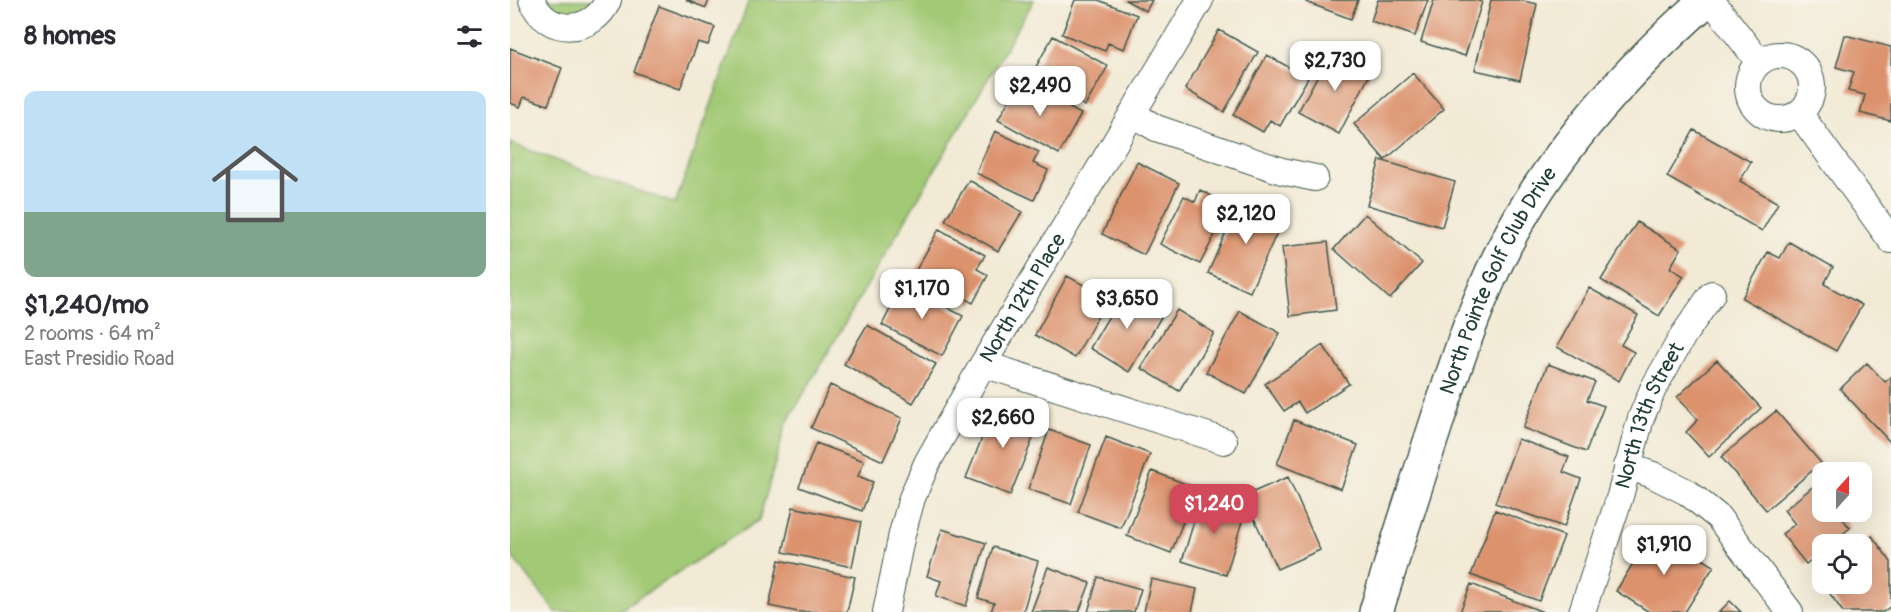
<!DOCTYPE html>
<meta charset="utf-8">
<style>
:root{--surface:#fff;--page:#f2f2f3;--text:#2b2b33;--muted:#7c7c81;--accent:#d1495b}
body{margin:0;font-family:Pangolin,sans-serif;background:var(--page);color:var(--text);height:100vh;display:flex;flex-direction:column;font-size:22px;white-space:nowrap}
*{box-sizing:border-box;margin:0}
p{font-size:20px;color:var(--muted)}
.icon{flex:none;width:33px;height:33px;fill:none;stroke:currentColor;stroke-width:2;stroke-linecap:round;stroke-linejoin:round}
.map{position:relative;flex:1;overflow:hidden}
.panel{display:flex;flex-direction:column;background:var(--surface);width:510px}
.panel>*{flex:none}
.needle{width:39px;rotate:21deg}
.controls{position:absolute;left:1302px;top:462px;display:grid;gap:12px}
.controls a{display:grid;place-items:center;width:60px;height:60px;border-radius:12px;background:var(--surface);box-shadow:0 6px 24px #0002;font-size:30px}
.price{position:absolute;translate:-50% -51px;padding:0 14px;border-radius:12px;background:#fff;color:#222;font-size:20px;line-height:39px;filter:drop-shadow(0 2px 3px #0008)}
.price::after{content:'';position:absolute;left:50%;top:36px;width:18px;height:14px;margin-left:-9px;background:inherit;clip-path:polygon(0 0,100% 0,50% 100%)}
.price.current{background:var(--accent);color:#fff}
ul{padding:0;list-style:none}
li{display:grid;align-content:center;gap:12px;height:318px;padding:0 24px}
li span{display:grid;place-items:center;height:186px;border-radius:12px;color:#555}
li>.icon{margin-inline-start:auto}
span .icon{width:108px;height:108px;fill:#fffc;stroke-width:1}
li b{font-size:26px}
h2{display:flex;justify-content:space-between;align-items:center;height:72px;padding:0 24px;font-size:26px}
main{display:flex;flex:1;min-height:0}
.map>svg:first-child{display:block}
</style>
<main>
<section class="panel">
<h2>8 homes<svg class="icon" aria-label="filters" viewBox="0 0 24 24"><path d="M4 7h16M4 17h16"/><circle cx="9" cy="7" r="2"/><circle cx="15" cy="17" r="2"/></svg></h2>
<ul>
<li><span style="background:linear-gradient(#bfe0f5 65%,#7fa58c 0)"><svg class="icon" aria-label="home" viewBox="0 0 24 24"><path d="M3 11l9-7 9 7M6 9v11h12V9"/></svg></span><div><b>$1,240/mo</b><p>2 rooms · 64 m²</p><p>East Presidio Road</p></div></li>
</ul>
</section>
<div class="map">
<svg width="1381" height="612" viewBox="0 0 1381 612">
<rect width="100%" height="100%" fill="#f7f3e8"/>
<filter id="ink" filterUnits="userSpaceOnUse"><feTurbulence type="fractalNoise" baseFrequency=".0167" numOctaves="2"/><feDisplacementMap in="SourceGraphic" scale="12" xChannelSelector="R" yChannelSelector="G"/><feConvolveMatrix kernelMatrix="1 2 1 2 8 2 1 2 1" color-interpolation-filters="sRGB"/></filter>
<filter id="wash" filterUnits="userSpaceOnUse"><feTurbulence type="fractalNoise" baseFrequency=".008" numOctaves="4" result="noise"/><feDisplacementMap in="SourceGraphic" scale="24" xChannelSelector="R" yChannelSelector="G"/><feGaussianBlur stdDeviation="1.35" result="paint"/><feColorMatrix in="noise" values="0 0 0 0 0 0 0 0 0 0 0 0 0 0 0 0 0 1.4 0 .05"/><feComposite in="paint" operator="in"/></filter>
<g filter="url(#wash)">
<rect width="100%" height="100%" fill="#f2ead5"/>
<!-- green -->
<path fill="#a2c974" stroke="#608354" stroke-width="1.5" d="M22 0H98L77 24Z
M239 0H524L276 424 249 520 107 612H46L0 554V143L165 204Z"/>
<g id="blocks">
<!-- building -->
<path fill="#dc926d" d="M176 0H199L196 8Z
M565 0H588L627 15 614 49 598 43 595 51 552 34Z
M615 0H642L636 11Z
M797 0H848L841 19 796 2Z
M868 0H918L905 36 861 21Z
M924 0H965L972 2 955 56 911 42Z
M981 0H1009L1027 4 1010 80 965 70Z
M149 6 205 27 198 45 188 42 170 89 124 72Z
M709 30 748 52 714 112 675 89Z
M1335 35 1381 47V121L1350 113 1355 95 1338 91 1344 72 1326 67Z
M543 36 598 66 575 106 521 76Z
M0 48 52 68 38 105 14 97 10 107 0 103Z
M821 51 861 72 829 134 788 112Z
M757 55 798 78 770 126 760 120 753 132 723 115Z
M903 73 934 109 875 160 844 124Z
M510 81 571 114 549 154 488 120Z
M1184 130 1241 162 1230 181 1268 203 1252 231 1157 177Z
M485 131 529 152 523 163 538 170 524 200 466 173Z
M870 160 945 182 932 227 857 205Z
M627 162 669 183 634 255 592 234Z
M459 180 512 212 488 251 435 220Z
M690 190 720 205 690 264 650 244 674 196 685 202Z
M731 198 774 217 740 292 698 273Z
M855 214 912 263 880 299 824 249Z
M1127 222 1171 249 1160 268 1174 276 1149 316 1091 280Z
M429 229 475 255 467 269 478 275 463 303 405 272Z
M818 242 826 310 780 316 772 247Z
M1279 242 1323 267 1314 284 1352 305 1326 351 1232 298 1258 252 1270 258Z
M557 276 598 298 565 358 525 335Z
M393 284 453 316 432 356 372 325Z
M1079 288 1128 315 1111 345 1124 352 1109 381 1047 347Z
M615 289 654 312 619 372 580 348Z
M667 310 704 333 669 391 631 368Z
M730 311 770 333 736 394 696 372Z
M357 325 426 364 403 403 334 364Z
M813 345 839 384 795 413 788 402 774 411 755 384Z
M1207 360 1251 408 1199 457 1176 432 1188 420 1167 397Z
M1357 363 1375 382 1381 377V443L1330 389Z
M1038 364 1085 382 1077 400 1094 406 1076 452 1013 428Z
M320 385 392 418 373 461 301 428Z
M486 403 530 421 500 495 456 478Z
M1266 411 1311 463 1256 510 1211 457Z
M784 420 848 445 831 489 767 464Z
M539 430 581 445 561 504 518 489Z
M596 437 640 454 611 528 568 512Z
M1008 439 1059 457 1053 472 1071 479 1054 527 985 503Z
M306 443 354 461 348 476 363 482 352 511 289 487Z
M642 471 686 488 661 553 617 536Z
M778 477 810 550 767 569 734 496Z
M1305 485 1312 494V512H1327L1340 528 1320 544H1312V551L1296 564 1272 534 1285 524 1274 510Z
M692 495 736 508 716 575 672 561Z
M283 507 351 522 342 567 273 552Z
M985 510 1054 536 1029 601 961 575Z
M432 529 476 543 456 606 426 596 431 581 417 576Z
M1144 529 1204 566 1175 612H1139L1106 591Z
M1362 536 1381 562V606L1373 612H1333L1318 591 1328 584H1352V543Z
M483 547 528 561 513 612H481L484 603 468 598Z
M269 560 345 577 337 612H288L259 606Z
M538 567 580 583 569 612H521Z
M588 577 631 589 624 612H578Z
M641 579 687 589 682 612H634Z
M961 584 1033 612H950Z
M1220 601 1231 612H1209Z"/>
</g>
</g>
<g filter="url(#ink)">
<use href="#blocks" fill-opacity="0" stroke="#3f574c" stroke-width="1.5"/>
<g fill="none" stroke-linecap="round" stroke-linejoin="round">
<!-- street casing -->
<g stroke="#3f574c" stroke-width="28">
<g id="street">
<path d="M22 0C35 36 84 35 98 0"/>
<path d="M1201 0 1249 62"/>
<circle cx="1270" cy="87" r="32"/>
<path d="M1289 113 1381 240"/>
<path d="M623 114 646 128 772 171 805 178"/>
<path d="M473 364 714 441"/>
<path d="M1117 466 1143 475 1177 492 1208 517 1280 612"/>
<path id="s1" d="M376 612 392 534 402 498 417 463 473 364 690 0"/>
<path id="s2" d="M1072 612 1110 496 1131 418 1143 389 1174 334 1202 294"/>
</g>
</g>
<!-- secondary casing -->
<g stroke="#3f574c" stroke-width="36">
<g id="secondary">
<path id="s3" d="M866 612C886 547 907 482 928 418 949 355 970 291 1002 232 1051 143 1120 68 1196 0"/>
</g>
</g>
<!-- street -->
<use href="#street" stroke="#fff" stroke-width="26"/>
<!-- secondary -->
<use href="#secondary" stroke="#fff" stroke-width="33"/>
</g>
</g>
<g text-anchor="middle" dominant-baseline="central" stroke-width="4.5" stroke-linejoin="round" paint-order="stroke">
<!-- street labels -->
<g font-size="21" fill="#1f3d34" stroke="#f7f3e8">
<text stroke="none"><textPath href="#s3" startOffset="354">North Pointe Golf Club Drive</textPath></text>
<text stroke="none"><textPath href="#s1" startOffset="346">North 12th Place</textPath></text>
<text stroke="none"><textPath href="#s2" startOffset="208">North 13th Street</textPath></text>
</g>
</g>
</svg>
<div class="controls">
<a><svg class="needle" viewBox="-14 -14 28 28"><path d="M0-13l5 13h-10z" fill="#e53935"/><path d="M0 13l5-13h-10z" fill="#7c7c81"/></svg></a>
<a><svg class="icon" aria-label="locate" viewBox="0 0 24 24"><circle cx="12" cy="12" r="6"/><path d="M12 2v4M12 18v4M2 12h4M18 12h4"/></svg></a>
</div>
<b class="price" style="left:825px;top:92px">$2,730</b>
<b class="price" style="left:530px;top:117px">$2,490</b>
<b class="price" style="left:736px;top:245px">$2,120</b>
<b class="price" style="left:412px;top:320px">$1,170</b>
<b class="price" style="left:617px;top:330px">$3,650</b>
<b class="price" style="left:493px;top:449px">$2,660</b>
<b class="price current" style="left:704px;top:535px">$1,240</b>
<b class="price" style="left:1154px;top:576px">$1,910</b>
</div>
</main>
